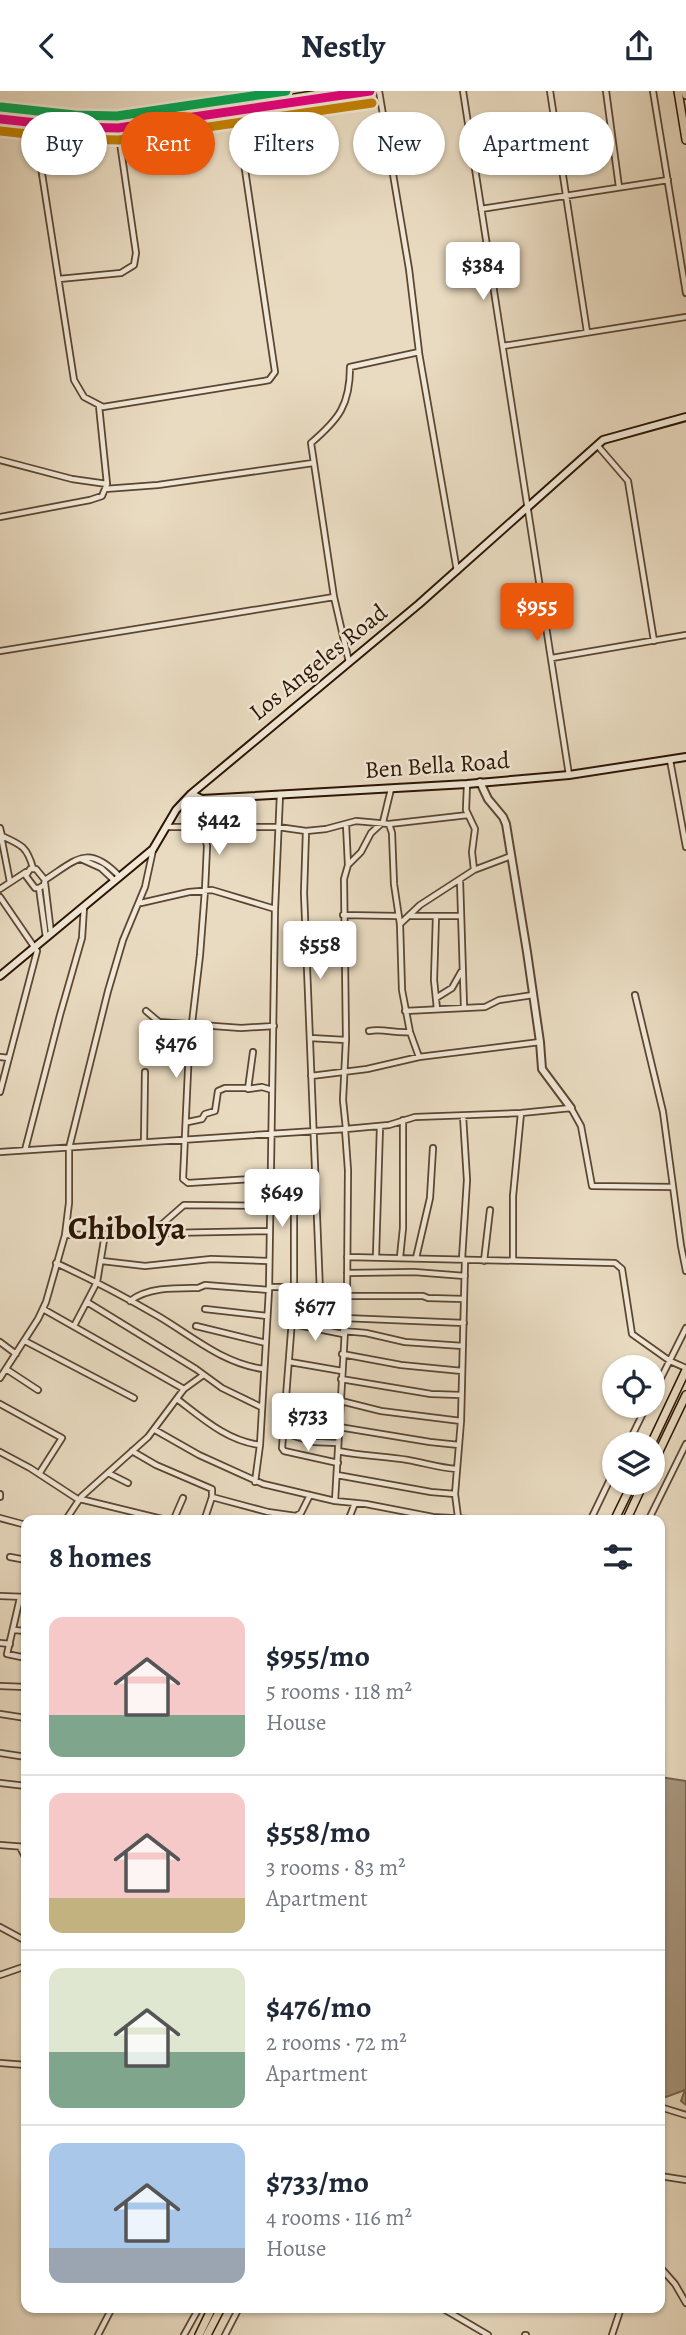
<!DOCTYPE html>
<meta charset="utf-8">
<style>
:root{--surface:#fff;--page:#f6f6f7;--text:#1f2937;--muted:#747a83;--line:#e0e1e3;--accent:#ea580c}
body{margin:0;font-family:Alegreya,serif;background:var(--page);color:var(--text);height:100vh;display:flex;flex-direction:column;font-size:26px;white-space:nowrap}
*{box-sizing:border-box;margin:0}
p{font-size:23px;color:var(--muted)}
.icon{flex:none;width:38px;height:38px;fill:none;stroke:currentColor;stroke-width:2;stroke-linecap:round;stroke-linejoin:round}
.map{position:relative;flex:1;overflow:hidden}
.details{position:absolute;left:21px;top:1424px;width:644px;height:798px;display:flex;flex-direction:column;background:var(--surface);border-radius:14px;box-shadow:0 2px 5px #0004}
.details>*{flex:none}
.hud{position:absolute;left:21px;top:21px;width:644px;height:63px;display:flex;gap:14px}
.fabs{position:absolute;left:602px;top:1264px;display:grid;gap:14px}
.fabs a{display:grid;place-items:center;width:63px;height:63px;border-radius:50%;background:var(--surface);box-shadow:0 2px 5px #0004;font-size:35px}
.price{position:absolute;translate:-50% -60px;padding:0 16px;border-radius:7px;background:#fff;color:#222;font-size:23px;line-height:46px;filter:drop-shadow(0 2px 4px #0008)}
.price::after{content:'';position:absolute;left:50%;top:42px;width:21px;height:16px;margin-left:-10px;background:inherit;clip-path:polygon(0 0,100% 0,50% 100%)}
.price.selected{background:var(--accent);color:#fff}
ul{padding:0;list-style:none}
li{display:flex;align-items:center;gap:21px;height:175px;padding:0 28px}
li+li{border-top:2px solid var(--line)}
li span{display:grid;place-items:center;flex:none;width:196px;height:140px;border-radius:14px;color:#555}
li>.icon{margin-inline-start:auto}
span .icon{width:84px;height:84px;fill:#fffc;stroke-width:1}
li b{font-size:30px}
h2{display:flex;justify-content:space-between;align-items:center;height:84px;padding:0 28px;font-size:30px}
.tag{padding:0 24px;border-radius:32px;background:var(--surface);box-shadow:0 2px 5px #0004;font-size:24px;line-height:63px}
.tag.selected{background:var(--accent);color:#fff}
header{display:flex;justify-content:space-between;align-items:center;height:91px;padding:0 28px;background:var(--surface);font-size:32px;font-weight:600}
.map>svg:first-child{display:block}
</style>
<header><svg class="icon" aria-label="back" viewBox="0 0 24 24"><path d="M15 5l-7 7 7 7"/></svg>Nestly<svg class="icon" aria-label="share" viewBox="0 0 24 24"><path d="M12 15V3M7 8l5-5 5 5M5 13v7h14v-7"/></svg></header>
<div class="map">
<svg width="686" height="2244" viewBox="0 0 686 2244">
<rect width="100%" height="100%" fill="#e9dbc1"/>
<filter id="stains"><feTurbulence type="fractalNoise" baseFrequency=".00286" numOctaves="4"/><feColorMatrix values="0 0 0 0 .2 0 0 0 0 .09 0 0 0 0 .02 0 0 0 .5 -.17"/></filter>
<radialGradient id="worn" r=".72"><stop offset=".6" stop-color="#630" stop-opacity="0"/><stop offset="1" stop-color="#630" stop-opacity=".3"/></radialGradient>
<!-- water -->
<path fill="#a99880" stroke="#77644e" stroke-width="2" d="M660 1686 686 1690V2014L681 2010 685 1999 666 2006 660 2004Z"/>
<g fill="none" stroke-linecap="round" stroke-linejoin="round">
<!-- minor casing -->
<g stroke="#5b4632" stroke-width="8">
<path id="minor" d="M463 0 569 684
M550 0 587 241
M606 0 619 96
M653 0 686 202
M34 31 74 289 84 306 103 316 264 290 269 289 275 281 236 18
M481 118 668 89
M59 188 121 182 134 174 136 162 118 38
M503 255 686 226
M419 262 457 480
M597 354 628 390 654 550
M0 369 72 388 107 393
M105 398 158 394 313 372
M0 426 90 409 102 405 107 393 99 315
M0 560 334 506
M552 567 686 544
M349 571 334 506 311 352C339 328 350 314 350 276L419 261 409 178 379 0
M670 669 686 756
M467 693 466 719 475 738 472 761 474 779
M346 733 348 774
M389 733 392 742 394 793 400 833 402 899 410 941 419 966
M203 735 207 755 205 799 200 864 189 958 183 1088 188 1092 270 1087
M168 736H278L306 740 326 738 356 730 389 733 468 724
M0 737 2 745C22 754 27 756 33 777
M306 740 304 802 320 1201
M1 745 10 791
M81 768 101 777 115 790
M45 789 36 778H30L26 785 35 797H39L44 794 45 789C76 769 88 752 120 786
M460 789 464 916
M45 792 51 842
M39 797 46 847
M0 798 26 781
M0 806 37 860 0 1001
M141 812 189 801 212 799 275 818
M343 824 398 825
M411 825H461
M436 825 434 889 437 918
M400 833 420 814 474 779 511 765
M635 904 663 1021 681 1155 686 1180
M436 907 452 897 461 881
M146 920 159 931 241 937 274 935
M405 920 485 916 499 909 533 904
M369 940C383 937 396 943 410 941
M310 947 346 949
M253 961 248 998 262 996 272 999
M0 966 9 967
M311 985 367 978 419 966 540 951
M188 1031 202 1028 205 1023 215 1020 218 1000 225 997H247
M346 1038 343 1009 346 948 344 788 348 774 361 761 371 742 383 731 391 698
M144 1051 145 981
M25 1059 60 924 82 847 84 816
M0 1061 346 1038 389 1034 415 1026 521 1022 571 1017 581 1035 592 1095 673 1096
M315 1085 294 1086V1203L282 1357 284 1360 338 1372
M157 1143 160 1135 184 1114 270 1115
M65 1144 269 1140
M376 1165 380 1035
M347 1166 615 1172 622 1178 632 1243 670 1270 686 1277
M400 1166 403 1137V1029
M416 1167 430 1107 433 1057
M462 1168 467 1089 463 1025
M513 1169V1105L521 1022
M102 1170 145 1175 211 1168 268 1170
M484 1170 490 1119
M56 1172C91 1188 125 1206 158 1225 192 1245 223 1273 264 1278
M347 1182 414 1181 465 1185
M269 1196H294L340 1205H423L428 1207 464 1208
M130 1210C148 1196 176 1197 198 1197L205 1194 269 1199
M87 1211 196 1278 222 1297 261 1316
M43 1218 184 1298
M205 1218 267 1225
M344 1227 464 1232
M293 1233 343 1243
M74 1235 97 1191 105 1143
M196 1235 266 1252
M343 1240 366 1242 405 1251 463 1255
M25 1250 134 1307
M0 1251 16 1263
M342 1263 401 1274 462 1280
M290 1271 342 1280
M6 1278 38 1299
M0 1287 38 1228 46 1211 65 1144 69 1112V1057L108 900 123 849 145 796 153 759
M341 1288 431 1303 461 1304
M653 1303 686 1237
M288 1306 339 1317
M177 1308C202 1327 227 1350 260 1354
M341 1310 381 1320 461 1330
M0 1313 62 1347 39 1383
M339 1336 430 1351 459 1354
M155 1339 199 1364 263 1393 335 1410 366 1413 433 1426 503 1430
M284 1342 314 1351 338 1352
M628 1353 647 1314
M132 1360 156 1374 212 1398V1406L268 1421 296 1425 301 1422 310 1404
M338 1360C361 1365 385 1365 408 1369 425 1372 440 1377 457 1378
M0 1361 30 1377 79 1409
M108 1382 128 1392
M337 1384 431 1401 455 1403
M255 1391 260 1354 269 1199 275 818 280 703
M0 1403V1406
M80 1408 170 1430
M335 1410 347 1205 348 1079 345 1038
M458 1426 455 1403 461 1330 465 1169
M0 1427 26 1434
M65 1430 81 1406 148 1346 184 1298 202 1285
M173 1430 183 1407
M204 1430 212 1406
M348 1430 355 1412
M590 1430 614 1380
M648 1430 686 1353
M10 1466 26 1469
M0 1505 26 1506
M20 1507 7 1563 26 1567
M14 1539 26 1540
M0 1552 10 1553
M0 1595 26 1596
M0 1623 26 1627
M0 1662 26 1666
M0 1692 26 1695
M0 1754 26 1756
M20 1756 26 1768
M0 1836 26 1850
M0 1884 26 1875
M0 1972 26 1974
M660 2016 686 2024
M660 2085 686 2089
M660 2176 675 2193 686 2212
M442 2217 488 2244
M98 2244 112 2217
M184 2244 199 2217
M225 2244 239 2217
M525 2244H526
M612 2244 621 2217"/>
</g>
<!-- tertiary casing -->
<g stroke="#5b4632" stroke-width="10">
<path id="tertiary" d="M480 691 488 708 503 726 506 733 527 861 540 951 542 978 571 1017"/>
</g>
<!-- secondary casing -->
<g stroke="#2c1503" stroke-width="10">
<path id="secondary" d="M191 703 202 708 467 693 569 684 686 666
M0 885 153 758 176 719 191 703 419 513 603 349 686 326"/>
</g>
<!-- primary casing -->
<g stroke="#2c1503" stroke-width="10">
<path id="primary" d="M678 0 686 49
M685 0 686 4
M206 21 338 0
M0 23 91 32 156 28
M0 28 74 36 118 37 370 0
M651 1353 686 1279
M653 1373 686 1304
M614 1430 633 1391
M626 1430 644 1391
M199 2244 212 2217
M207 2244 221 2217"/>
</g>
<!-- minor -->
<use href="#minor" stroke="#f1e8d7" stroke-width="4.5"/>
<!-- tertiary -->
<use href="#tertiary" stroke="#f1e8d7" stroke-width="6"/>
<!-- secondary -->
<use href="#secondary" stroke="#f1e8d7" stroke-width="6"/>
<!-- primary -->
<use href="#primary" stroke="#e9dbc1" stroke-width="7"/>
<!-- bus-1 casing -->
<g stroke="#f1e8d7" stroke-width="14">
<path id="bus-1" d="M0 28 74 36 118 37 370 0"/>
</g>
<!-- bus-2 casing -->
<g stroke="#f1e8d7" stroke-width="14">
<path id="bus-2" d="M0 40 73 48 119 49 372 12"/>
</g>
<!-- bus-3 casing -->
<g stroke="#f1e8d7" stroke-width="14">
<path id="bus-3" d="M1 16 75 24 117 25 286 0"/>
</g>
<!-- bus-1 -->
<use href="#bus-1" stroke="#e5007d" stroke-width="9"/>
<!-- bus-2 -->
<use href="#bus-2" stroke="#c48201" stroke-width="9"/>
<!-- bus-3 -->
<use href="#bus-3" stroke="#00a651" stroke-width="9"/>
</g>
<g text-anchor="middle" dominant-baseline="central" stroke-width="5" stroke-linejoin="round" paint-order="stroke">
<!-- street labels -->
<g font-size="24" fill="#2c1503" stroke="#f1e8d7">
<text transform="translate(318 571) rotate(-39)">Los Angeles Road</text>
<text transform="translate(437 674) rotate(-4)">Ben Bella Road</text>
</g>
<!-- district labels -->
<g font-size="32" font-weight="bold" fill="#2c1503" stroke="#f1e8d7">
<text x="127" y="1137">Chibolya</text>
</g>
</g>
<rect width="100%" height="100%" filter="url(#stains)"/>
<rect width="100%" height="100%" fill="url(#worn)"/>
</svg>
<div class="fabs">
<a><svg class="icon" aria-label="locate" viewBox="0 0 24 24"><circle cx="12" cy="12" r="6"/><path d="M12 2v4M12 18v4M2 12h4M18 12h4"/></svg></a>
<a><svg class="icon" aria-label="layers" viewBox="0 0 24 24"><path d="M12 4l9 5-9 5-9-5zM3 14l9 5 9-5"/></svg></a>
</div>
<b class="price" style="left:483px;top:211px">$384</b>
<b class="price selected" style="left:537px;top:552px">$955</b>
<b class="price" style="left:219px;top:766px">$442</b>
<b class="price" style="left:320px;top:890px">$558</b>
<b class="price" style="left:176px;top:989px">$476</b>
<b class="price" style="left:282px;top:1138px">$649</b>
<b class="price" style="left:315px;top:1252px">$677</b>
<b class="price" style="left:308px;top:1362px">$733</b>
<div class="hud">
<a class="tag">Buy</a>
<a class="tag selected">Rent</a>
<a class="tag">Filters</a>
<a class="tag">New</a>
<a class="tag">Apartment</a>
</div>
<section class="details">
<h2>8 homes<svg class="icon" aria-label="filters" viewBox="0 0 24 24"><path d="M4 7h16M4 17h16"/><circle cx="9" cy="7" r="2"/><circle cx="15" cy="17" r="2"/></svg></h2>
<ul>
<li><span style="background:linear-gradient(#f6c9c9 70%,#7fa58c 0)"><svg class="icon" aria-label="home" viewBox="0 0 24 24"><path d="M3 11l9-7 9 7M6 9v11h12V9"/></svg></span><div><b>$955/mo</b><p>5 rooms · 118 m²</p><p>House</p></div></li>
<li><span style="background:linear-gradient(#f6c9c9 75%,#c2b280 0)"><svg class="icon" aria-label="home" viewBox="0 0 24 24"><path d="M3 11l9-7 9 7M6 9v11h12V9"/></svg></span><div><b>$558/mo</b><p>3 rooms · 83 m²</p><p>Apartment</p></div></li>
<li><span style="background:linear-gradient(#dfe7d0 60%,#7fa58c 0)"><svg class="icon" aria-label="home" viewBox="0 0 24 24"><path d="M3 11l9-7 9 7M6 9v11h12V9"/></svg></span><div><b>$476/mo</b><p>2 rooms · 72 m²</p><p>Apartment</p></div></li>
<li><span style="background:linear-gradient(#a9c7e8 75%,#9aa5b1 0)"><svg class="icon" aria-label="home" viewBox="0 0 24 24"><path d="M3 11l9-7 9 7M6 9v11h12V9"/></svg></span><div><b>$733/mo</b><p>4 rooms · 116 m²</p><p>House</p></div></li>
</ul>
</section>
</div>
